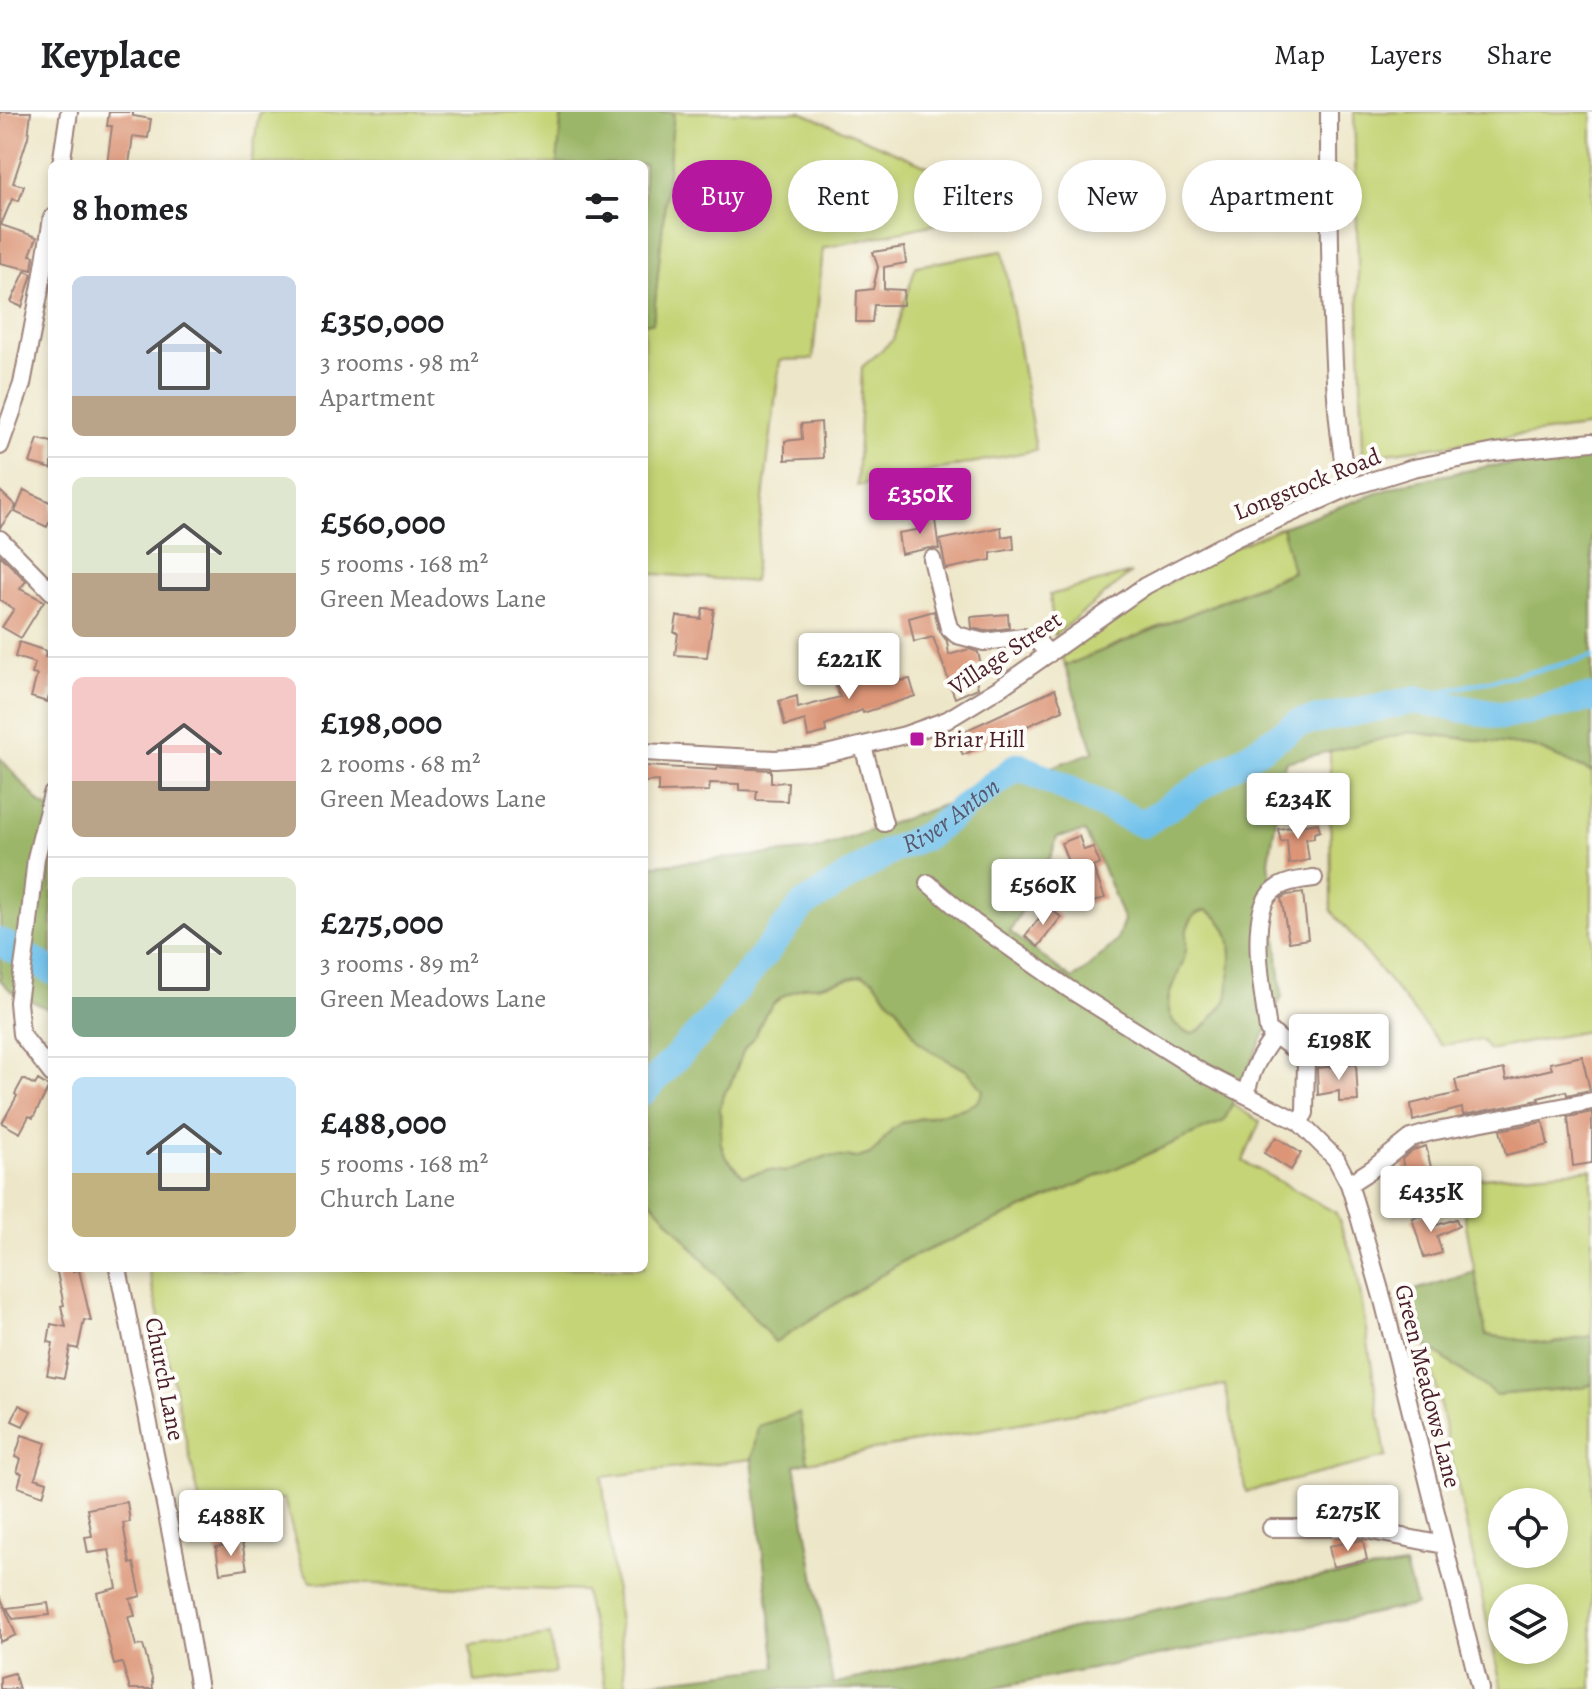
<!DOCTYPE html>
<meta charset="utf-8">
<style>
:root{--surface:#fff;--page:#f6f6f6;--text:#202124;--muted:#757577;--line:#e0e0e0;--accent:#b5179e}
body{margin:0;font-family:Alegreya,serif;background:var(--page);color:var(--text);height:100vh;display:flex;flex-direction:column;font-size:30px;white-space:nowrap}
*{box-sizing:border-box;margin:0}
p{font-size:26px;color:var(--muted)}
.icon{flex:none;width:44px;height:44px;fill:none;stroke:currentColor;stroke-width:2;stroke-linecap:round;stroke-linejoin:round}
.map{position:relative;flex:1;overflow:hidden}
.side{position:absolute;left:48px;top:48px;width:600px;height:1112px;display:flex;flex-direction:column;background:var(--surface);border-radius:12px;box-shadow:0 4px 12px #0003}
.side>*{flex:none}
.hud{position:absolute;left:672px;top:48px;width:760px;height:72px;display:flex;gap:16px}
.fabs{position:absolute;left:1488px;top:1376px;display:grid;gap:16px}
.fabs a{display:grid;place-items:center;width:80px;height:80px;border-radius:50%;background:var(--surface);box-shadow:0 4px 12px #0003;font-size:40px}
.price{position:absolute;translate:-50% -68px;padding:0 18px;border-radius:8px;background:#fff;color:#222;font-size:26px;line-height:52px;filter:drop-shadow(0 2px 4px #0008)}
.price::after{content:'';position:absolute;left:50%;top:48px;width:24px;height:18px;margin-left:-12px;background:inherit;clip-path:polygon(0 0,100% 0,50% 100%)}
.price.on{background:var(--accent);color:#fff}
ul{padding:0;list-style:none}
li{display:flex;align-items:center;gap:24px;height:200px;padding:0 24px}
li+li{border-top:2px solid var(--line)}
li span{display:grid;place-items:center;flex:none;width:224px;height:160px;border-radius:12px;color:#555}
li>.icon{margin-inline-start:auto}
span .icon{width:96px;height:96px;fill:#fffc;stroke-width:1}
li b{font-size:34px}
h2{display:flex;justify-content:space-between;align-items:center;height:96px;padding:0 24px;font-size:34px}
.pill{padding:0 28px;border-radius:36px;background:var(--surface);box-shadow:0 4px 12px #0003;font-size:28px;line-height:72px}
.pill.on{background:var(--accent);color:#fff}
header{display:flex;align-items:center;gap:48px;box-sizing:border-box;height:112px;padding:0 40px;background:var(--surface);border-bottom:2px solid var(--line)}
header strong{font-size:38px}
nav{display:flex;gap:44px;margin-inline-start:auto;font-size:28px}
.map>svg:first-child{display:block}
</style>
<header>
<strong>Keyplace</strong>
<nav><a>Map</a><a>Layers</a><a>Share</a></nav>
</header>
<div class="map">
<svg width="1592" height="1577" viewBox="0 0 1592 1577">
<rect width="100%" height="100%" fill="#fdfcf7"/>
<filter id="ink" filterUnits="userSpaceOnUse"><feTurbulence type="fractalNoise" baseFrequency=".0125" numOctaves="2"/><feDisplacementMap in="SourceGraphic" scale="16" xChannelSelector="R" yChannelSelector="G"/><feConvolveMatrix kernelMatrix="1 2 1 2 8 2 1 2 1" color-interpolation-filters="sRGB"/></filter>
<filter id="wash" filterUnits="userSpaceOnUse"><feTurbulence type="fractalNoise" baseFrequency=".006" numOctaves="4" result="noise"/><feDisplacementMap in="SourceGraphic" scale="32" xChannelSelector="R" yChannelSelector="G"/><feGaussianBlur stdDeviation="1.8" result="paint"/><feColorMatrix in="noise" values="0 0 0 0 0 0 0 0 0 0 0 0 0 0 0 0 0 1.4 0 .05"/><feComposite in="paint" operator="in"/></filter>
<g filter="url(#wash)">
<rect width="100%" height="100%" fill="#ede6c8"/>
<!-- green -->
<path fill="#c4d476" stroke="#877a50" stroke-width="2" fill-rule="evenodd" d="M259 0H562L557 52H251Z
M674 0H801L958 67 997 64 1002 98 823 136 813 247 780 248 753 470 644 461V211L653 210Z
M1354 0H1592V314L1363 344Z
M1003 139 1036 338 857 374 862 255 893 228 916 154Z
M1282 415 1293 459 1065 554 1061 545 1097 513 1218 442Z
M1131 461 1054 524 1050 483Z
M1410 620 1534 635 1592 660V918L1489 938 1482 928 1441 933 1331 798 1330 639Z
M1206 798C1234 812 1233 841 1229 868 1229 874 1229 881 1227 887 1224 894 1217 901 1212 906 1207 912 1201 920 1192 921 1186 921 1180 917 1176 913 1158 890 1177 867 1184 843 1188 831 1183 820 1191 808 1194 801 1200 800 1206 798Z
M862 863 873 867 885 883 898 896 918 929 931 939 968 959 983 978C980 989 976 992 965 996L901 1011 884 1027 878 1035 870 1042 858 1046 827 1044 784 1060 769 1058 743 1064 725 1044 721 1032 720 995 723 983 730 973 744 937 756 922 765 902 774 891 785 883 806 874H817Z
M1232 992 1260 1010 1243 1049 1336 1101 1356 1154 1386 1345 1246 1380 1225 1273 808 1350 799 1301 759 1314 752 1347 602 1365 626 1573 606 1576 584 1479 311 1470 302 1455 284 1387 202 1400 148 1156H644V1080L775 1230 905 1148 1224 1009Z
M1592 1057V1224L1549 1232 1486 1223 1458 1068Z
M1427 1234 1496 1283 1584 1275 1592 1272V1577H1502ZM1502 1390H1554V1442H1502ZM1502 1486H1554V1538H1502Z
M550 1523 555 1561 475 1571 470 1534Z"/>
<!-- forest -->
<path fill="#9bb667" stroke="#726a49" stroke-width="2" fill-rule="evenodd" d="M562 0H674L653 211H644V52H557Z
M1592 345V660L1534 635 1410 620 1285 650 1269 749 1282 884 1224 1009 905 1148 775 1230 644 1080V754L815 738 1094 640 1065 554 1293 460 1282 415 1406 371 1490 354ZM1085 720 1104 758 1124 809 1116 830 1082 861 1072 867 1010 820 1052 742 1057 725ZM1206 798C1234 812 1233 841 1229 868 1229 874 1229 881 1227 887 1224 894 1217 900 1212 906 1207 912 1201 920 1192 921 1186 921 1180 917 1176 913 1154 886 1183 865 1186 838 1187 826 1184 819 1191 808 1194 801 1200 800 1206 798ZM862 863 873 867 885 883 898 896 918 929 931 939 968 959 983 978C980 989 976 992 965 996L901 1011 892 1017 878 1035 870 1042 858 1046 827 1044 784 1060 769 1058 743 1064 725 1044 721 1032 720 995 723 983 730 973 744 937 756 922 765 902 774 891 785 883 806 874H817Z
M0 646 42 693 52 697V899L11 879 0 868Z
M1475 1160 1486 1223 1549 1232 1592 1224V1272L1584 1275 1496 1283 1427 1234 1409 1180Z
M799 1301 808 1350 795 1353 833 1572 1264 1473 1405 1454 1416 1493 990 1577H606L626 1573 776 1555 752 1347 758 1314Z"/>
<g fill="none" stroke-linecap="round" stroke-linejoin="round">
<!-- stream -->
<path stroke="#70c1eb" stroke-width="5" d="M1299 611 1544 557 1592 545"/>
<!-- river -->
<g stroke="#70c1eb" stroke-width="28">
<path d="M0 830 52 859"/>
<path id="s1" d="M644 979 711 909 803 793 888 740 927 723 1018 654 1143 712 1299 611 1415 588 1503 604 1589 586 1592 587"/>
</g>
</g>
<g id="blocks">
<!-- building -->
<path fill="#dc9577" d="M0 0H31L28 25 13 71 24 74 19 89 12 87 1 113 37 125 30 143 34 144 32 158 0 151Z
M109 0H133V4L151 7 148 26 133 24 129 52H107L112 14H107Z
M904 135 906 151 884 155V177L904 178 903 193H874L872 210H856L857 179 873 177 878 155 873 140Z
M25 159 32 162 22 195 11 190Z
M821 310 823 346 785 348V329L802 327 801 312Z
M38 327 52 330V357L30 351Z
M24 378 52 391V404L47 415 15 400Z
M0 379 16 394 0 416Z
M934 401 939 437 930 436 901 442 898 421 922 417 920 403Z
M1001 415 1002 425 1013 423 1014 437 991 441V448L946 457 940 428Z
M0 443 26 469 20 477 44 489 21 526 2 515 14 497 0 488Z
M703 496 714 497 707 545 675 543 678 521H674L677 504 701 507Z
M934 499 939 519 947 529 949 543 969 537 978 540 981 553 973 555 978 576 955 586 933 525 914 530 909 506Z
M1008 502 1009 516 985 519 972 516 971 505Z
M19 530 46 539 45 545 52 547V577L47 590 31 585 37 563 32 562 35 551 15 545Z
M896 553 900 569 910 567 915 584 863 601 862 598 825 613 826 620 808 625 805 608 785 614 779 589 797 584 798 596 840 585 836 575 886 561 884 555Z
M1055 577 1063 598 963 643 954 624Z
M644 654 717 658 718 655 771 658V671L788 670 787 689 756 688 757 679 739 678V672L710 671 709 679 658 680V669L644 670Z
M1318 711 1320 719 1314 721V726L1306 727 1309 748 1289 752 1287 728 1281 730 1278 717Z
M1079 724 1084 738 1093 735 1100 752 1093 755 1105 786 1084 793 1061 731Z
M1303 781 1308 827 1289 830 1281 786 1287 783Z
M1048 795 1061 805 1038 835 1025 824Z
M1582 944 1590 978 1567 983 1566 979 1538 986 1539 988 1463 1003 1462 996 1413 1009 1411 992 1458 981 1455 968 1504 957 1506 968 1552 957 1550 951Z
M1356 952 1358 989 1339 990V979L1318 983 1317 956Z
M23 967 35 973 38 968 49 975 33 1006 29 1004 20 1021 2 1011 17 984 15 982Z
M1592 1000V1051L1573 1054 1568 1005Z
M1543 1010 1548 1033 1506 1043 1500 1018Z
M1276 1025 1301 1041 1291 1058 1264 1041Z
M1426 1034 1434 1068 1407 1076 1402 1047 1413 1038Z
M1431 1101 1434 1114 1456 1107 1459 1114 1437 1124 1442 1141 1424 1146 1412 1106Z
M56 1156H73V1159L79 1158 91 1209 84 1208 78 1237 70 1235 64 1266 47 1263 53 1231 48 1230 51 1212 66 1215 61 1194 64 1193Z
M19 1293 31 1299 23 1314 12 1309Z
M22 1323 46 1331 35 1366 47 1370 43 1384 18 1375 22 1361 17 1360 21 1347 15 1345Z
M127 1390 130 1410 123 1411 130 1452 134 1451 141 1484 130 1487 135 1504 128 1505 136 1534 143 1533 153 1570H152L153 1577H130L122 1551 114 1553 97 1481 117 1476 109 1438 88 1441 85 1425 92 1424 87 1397Z
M1361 1428 1363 1429 1367 1448 1333 1455 1329 1434Z
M242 1430 247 1457 220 1461 216 1435Z
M0 1484 16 1523 0 1530Z
M48 1491 50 1503 13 1507 7 1496Z
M14 1561 19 1577H0V1565Z"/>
</g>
</g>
<g filter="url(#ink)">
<use href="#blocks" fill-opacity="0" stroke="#9c827a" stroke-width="2"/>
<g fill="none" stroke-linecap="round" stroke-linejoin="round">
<!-- minor casing -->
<g stroke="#9c827a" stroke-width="20">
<path id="minor" d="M1329 0C1329 76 1329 152 1333 229 1335 278 1338 327 1348 376
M61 52 69 0
M0 334 22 272 41 173 52 106
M0 427 52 480
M932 447 949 516 957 523 984 530 1023 525 1038 530 1049 542
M863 634 884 711
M644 640 775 647 818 644 905 623 947 608 1001 575 1145 474 1238 425 1348 376 1413 356 1495 340 1592 330
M52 682 36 746 28 820 18 890 21 922 52 962
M928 771 975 811 1069 877 1203 961 1299 1010 1336 1047 1349 1072 1358 1101 1384 1192 1480 1577
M1246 982C1251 958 1260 943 1275 923
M1299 1010 1305 1001 1306 947 1268 918C1264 886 1246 801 1273 779 1284 769 1301 768 1314 766
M1349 1072 1372 1057 1411 1026 1431 1020 1592 989
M118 1156 181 1473 199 1577
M1271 1416H1356L1444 1433"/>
</g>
<!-- minor -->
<use href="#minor" stroke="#fff" stroke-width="16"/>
</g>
</g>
<!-- markers -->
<rect fill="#b5179e" stroke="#fdfcf7" stroke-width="3" x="909" y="619" width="16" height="16" rx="4"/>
<g text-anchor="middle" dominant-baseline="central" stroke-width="8" stroke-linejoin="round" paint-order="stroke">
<!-- street labels -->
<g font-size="24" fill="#4a1f2b" stroke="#fdfcf7">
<text transform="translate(1307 372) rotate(-22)">Longstock Road</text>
<text transform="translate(1005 541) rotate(-34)">Village Street</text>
<text transform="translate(165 1267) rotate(79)">Church Lane</text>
<text transform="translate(1428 1274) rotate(76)">Green Meadows Lane</text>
</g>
<!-- poi labels -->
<g font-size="24" fill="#4a1f2b" stroke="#fdfcf7" text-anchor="start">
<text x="933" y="627">Briar Hill</text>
</g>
<!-- water labels -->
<g font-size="26" font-style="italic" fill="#57586e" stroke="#fdfcf7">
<text stroke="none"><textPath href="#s1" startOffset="418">River Anton</textPath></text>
</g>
</g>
</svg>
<div class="fabs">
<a><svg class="icon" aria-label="locate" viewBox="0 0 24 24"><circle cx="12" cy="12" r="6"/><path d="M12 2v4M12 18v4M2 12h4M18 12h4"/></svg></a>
<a><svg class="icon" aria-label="layers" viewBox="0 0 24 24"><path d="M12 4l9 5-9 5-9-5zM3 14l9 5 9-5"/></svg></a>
</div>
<b class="price on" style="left:920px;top:424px">£350K</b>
<b class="price" style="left:849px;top:589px">£221K</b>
<b class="price" style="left:1298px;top:729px">£234K</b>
<b class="price" style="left:1043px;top:815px">£560K</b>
<b class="price" style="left:1339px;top:970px">£198K</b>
<b class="price" style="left:1431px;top:1122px">£435K</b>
<b class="price" style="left:1348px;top:1441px">£275K</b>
<b class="price" style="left:231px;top:1446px">£488K</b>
<div class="hud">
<a class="pill on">Buy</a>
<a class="pill">Rent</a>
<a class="pill">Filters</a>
<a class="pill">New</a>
<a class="pill">Apartment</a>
</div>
<section class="side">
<h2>8 homes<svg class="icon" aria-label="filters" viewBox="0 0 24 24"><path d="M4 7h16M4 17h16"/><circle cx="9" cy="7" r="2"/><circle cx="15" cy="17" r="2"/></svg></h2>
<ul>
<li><span style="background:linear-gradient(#c9d6e8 75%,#b9a48a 0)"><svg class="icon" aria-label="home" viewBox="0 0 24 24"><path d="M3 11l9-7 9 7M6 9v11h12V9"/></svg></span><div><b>£350,000</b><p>3 rooms · 98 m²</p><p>Apartment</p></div></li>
<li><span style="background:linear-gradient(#dfe7d0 60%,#b9a48a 0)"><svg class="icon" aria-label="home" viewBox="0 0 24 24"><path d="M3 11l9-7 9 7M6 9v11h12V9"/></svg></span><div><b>£560,000</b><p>5 rooms · 168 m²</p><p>Green Meadows Lane</p></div></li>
<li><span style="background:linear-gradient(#f6c9c9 65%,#b9a48a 0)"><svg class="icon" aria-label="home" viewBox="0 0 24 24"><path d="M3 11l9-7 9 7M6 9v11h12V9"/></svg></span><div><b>£198,000</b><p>2 rooms · 68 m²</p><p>Green Meadows Lane</p></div></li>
<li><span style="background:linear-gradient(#dfe7d0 75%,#7fa58c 0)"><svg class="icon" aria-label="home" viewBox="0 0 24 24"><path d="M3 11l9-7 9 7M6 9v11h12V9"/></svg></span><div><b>£275,000</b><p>3 rooms · 89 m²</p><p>Green Meadows Lane</p></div></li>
<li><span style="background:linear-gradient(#bfe0f5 60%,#c2b280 0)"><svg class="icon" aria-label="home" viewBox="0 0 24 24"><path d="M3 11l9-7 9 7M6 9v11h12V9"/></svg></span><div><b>£488,000</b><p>5 rooms · 168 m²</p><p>Church Lane</p></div></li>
</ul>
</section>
</div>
